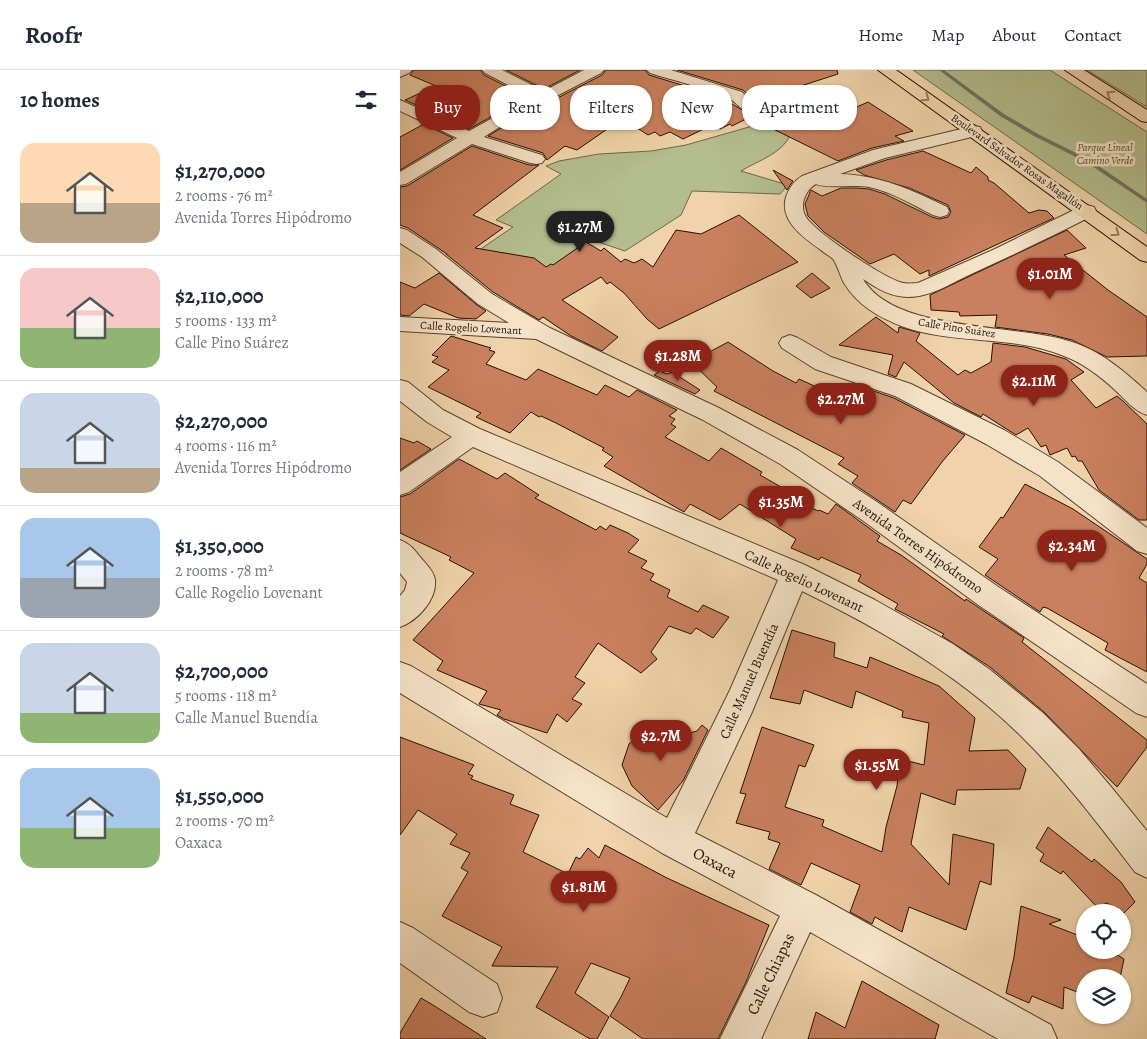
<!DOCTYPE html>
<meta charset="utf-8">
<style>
:root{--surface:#fff;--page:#f6f6f7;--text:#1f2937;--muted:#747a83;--line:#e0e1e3;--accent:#8f2418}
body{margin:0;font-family:Alegreya,serif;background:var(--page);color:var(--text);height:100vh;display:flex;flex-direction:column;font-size:19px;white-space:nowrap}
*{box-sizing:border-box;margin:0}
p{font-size:16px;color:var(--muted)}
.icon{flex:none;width:28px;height:28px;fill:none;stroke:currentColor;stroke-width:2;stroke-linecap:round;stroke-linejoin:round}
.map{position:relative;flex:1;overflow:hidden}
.panel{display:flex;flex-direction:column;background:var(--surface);width:400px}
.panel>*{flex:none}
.top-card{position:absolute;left:15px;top:15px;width:475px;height:45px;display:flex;gap:10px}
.tools{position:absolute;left:676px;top:834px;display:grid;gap:10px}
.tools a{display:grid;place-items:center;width:55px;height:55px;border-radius:50%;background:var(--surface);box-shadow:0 1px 4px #0004;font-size:25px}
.price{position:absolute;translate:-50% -42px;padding:0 11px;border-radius:18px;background:var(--accent);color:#fff;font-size:16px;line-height:32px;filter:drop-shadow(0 1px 2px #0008)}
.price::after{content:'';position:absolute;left:50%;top:30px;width:15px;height:11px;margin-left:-8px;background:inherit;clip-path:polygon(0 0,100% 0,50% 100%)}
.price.selected{background:#222;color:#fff}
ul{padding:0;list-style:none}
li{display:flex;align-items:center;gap:15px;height:125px;padding:0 20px}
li+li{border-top:1px solid var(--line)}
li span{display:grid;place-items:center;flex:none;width:140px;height:100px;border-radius:15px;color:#555}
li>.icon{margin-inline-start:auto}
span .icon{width:60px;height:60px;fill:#fffc;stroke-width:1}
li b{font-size:21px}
h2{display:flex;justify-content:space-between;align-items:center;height:60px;padding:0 20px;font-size:21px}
.tag{padding:0 18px;border-radius:20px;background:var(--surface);box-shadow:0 1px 4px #0004;font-size:18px;line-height:45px}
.tag.selected{background:var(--accent);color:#fff}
header{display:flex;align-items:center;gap:30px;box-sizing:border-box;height:70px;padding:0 25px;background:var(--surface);border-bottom:1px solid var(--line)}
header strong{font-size:24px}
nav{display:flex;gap:28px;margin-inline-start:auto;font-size:18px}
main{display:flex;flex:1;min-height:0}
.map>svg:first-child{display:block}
</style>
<header>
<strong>Roofr</strong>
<nav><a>Home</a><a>Map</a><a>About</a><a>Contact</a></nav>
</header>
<main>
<section class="panel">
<h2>10 homes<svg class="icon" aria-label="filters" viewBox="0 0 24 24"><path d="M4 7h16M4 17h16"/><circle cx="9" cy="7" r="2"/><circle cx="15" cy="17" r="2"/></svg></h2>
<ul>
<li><span style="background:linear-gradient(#ffd9b3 60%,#b9a48a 0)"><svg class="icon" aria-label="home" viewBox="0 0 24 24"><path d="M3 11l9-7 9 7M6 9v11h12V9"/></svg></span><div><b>$1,270,000</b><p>2 rooms · 76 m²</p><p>Avenida Torres Hipódromo</p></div></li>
<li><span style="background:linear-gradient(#f6c9c9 60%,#8fb573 0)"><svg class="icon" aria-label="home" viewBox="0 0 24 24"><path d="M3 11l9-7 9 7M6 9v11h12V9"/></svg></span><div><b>$2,110,000</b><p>5 rooms · 133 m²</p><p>Calle Pino Suárez</p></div></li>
<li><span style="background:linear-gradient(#c9d6e8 75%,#b9a48a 0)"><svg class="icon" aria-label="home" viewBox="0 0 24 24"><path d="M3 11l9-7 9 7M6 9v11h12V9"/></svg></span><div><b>$2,270,000</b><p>4 rooms · 116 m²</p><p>Avenida Torres Hipódromo</p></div></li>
<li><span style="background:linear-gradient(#a9c7e8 60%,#9aa5b1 0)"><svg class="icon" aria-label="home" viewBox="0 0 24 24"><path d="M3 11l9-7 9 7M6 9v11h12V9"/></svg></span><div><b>$1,350,000</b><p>2 rooms · 78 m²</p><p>Calle Rogelio Lovenant</p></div></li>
<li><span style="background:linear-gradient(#c9d6e8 70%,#8fb573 0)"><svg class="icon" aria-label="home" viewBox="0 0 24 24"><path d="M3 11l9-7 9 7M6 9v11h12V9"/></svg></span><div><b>$2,700,000</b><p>5 rooms · 118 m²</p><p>Calle Manuel Buendía</p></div></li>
<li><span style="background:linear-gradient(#a9c7e8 60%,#8fb573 0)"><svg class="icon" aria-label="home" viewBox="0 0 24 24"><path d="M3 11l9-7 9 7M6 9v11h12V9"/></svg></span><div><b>$1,550,000</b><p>2 rooms · 70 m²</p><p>Oaxaca</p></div></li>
</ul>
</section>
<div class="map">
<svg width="747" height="969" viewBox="0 0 747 969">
<rect width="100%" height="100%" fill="#f0d3aa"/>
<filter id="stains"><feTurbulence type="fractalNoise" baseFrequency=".004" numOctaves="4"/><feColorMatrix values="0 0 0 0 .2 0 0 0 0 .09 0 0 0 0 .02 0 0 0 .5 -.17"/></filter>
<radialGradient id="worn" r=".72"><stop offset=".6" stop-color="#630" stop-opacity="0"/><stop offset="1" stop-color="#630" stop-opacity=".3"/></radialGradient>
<!-- green -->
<path fill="#b4be8d" stroke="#6d6848" d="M513 0H650L747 62V164Z
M687 0H747V37Z
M421 29 445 49 391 64C382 84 359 90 341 101L388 115 380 124 292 121 281 145 225 181 189 169 150 201 66 189 113 157 96 150 161 104 146 96 159 91 199 84 251 81 286 75 349 57 364 50 394 52 400 44 396 36Z"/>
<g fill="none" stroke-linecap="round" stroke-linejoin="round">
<!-- stream -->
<path fill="#6c7565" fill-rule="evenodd" d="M539 0H544L604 44 638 64 690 90 747 129V133L686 92 634 66 600 46Z"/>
</g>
<!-- building -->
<path fill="#ca805e" stroke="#261103" d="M14 0H80L84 5 127 27 69 59 5 30 36 16 10 5Z
M106 0H180L144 19Z
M206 0H245L249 5 318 26 346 42H355L358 39 414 56 468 32 513 61 495 66 504 71 472 78 438 91 357 51 360 42 332 56 330 54 320 59 312 55 283 69 270 62 260 66 255 62 248 65 225 50 218 54 216 53 177 80 165 76 147 90 143 83 88 66 113 51 202 5Z
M277 0H437L438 4 354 31 343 20Z
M24 54 53 68 0 100V67Z
M72 76 129 95H139L73 145 103 158 75 178 134 188 146 197 151 194 153 195 186 172 201 181 204 178 221 192 225 189 234 193 242 189 253 197 276 160 301 164 339 145 398 192 259 259 247 249 224 223 210 212 207 214 201 207 162 230 218 267 202 281 171 266 143 247 139 250 93 222 46 184H47L8 158 0 155V117L7 116Z
M523 81 571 103 576 97 588 107V110L594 113 629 143 639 140 647 141 654 148 529 206V200L520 204 494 184 470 194 424 162 408 146 405 134 411 120 422 126 441 118H456L469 119 485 124 532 147 539 149 548 147 551 142 548 135 509 118 464 105 456 100 486 90Z
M373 100 393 111 387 120Z
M667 160 686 178 664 185 708 220 747 247V286L707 287 672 270 648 264 595 257 597 245 560 246 559 242 531 240 530 225Z
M39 203 77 235 86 241 76 249 58 248 24 234 9 246 0 245V212L15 218Z
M412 203 430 218 411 228 396 216Z
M476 247 498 263 499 257 520 263 516 271 558 305 565 300 571 303 591 292 593 273 625 277 666 289 684 302 671 310 696 338 717 326 723 331 747 354V450H739L699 420 682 391H678L675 386 672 387 667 378 650 385 646 375 641 377 628 358 616 365 583 344 581 347 554 333 504 292 496 307 488 304 493 285 439 275Z
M51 266 91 278 89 280 95 282 86 294 126 310 138 299 197 325 205 315 229 327 237 320 277 340 269 346 275 349 271 354 276 357 265 367 309 391 321 378 362 402 360 405 381 417 378 421 418 441 419 440 428 444 436 434 480 466 477 471 501 485 565 531 566 529 624 568 622 572 747 670V677L717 717 644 642 590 597 542 566 544 564 495 539 498 534 458 511 461 505 421 487 419 490 391 478 396 469 340 434 320 450 290 434 284 442 204 396 213 387 202 380 204 378 156 353 141 346 139 347 131 342 110 363 76 347 81 343 28 317 49 300 32 292 38 287 32 285Z
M328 272 373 301 396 313 399 309 454 334 468 319 494 328 565 365 542 392 511 434 503 430 495 442 452 413 458 406 438 394 444 388 314 321 317 317 291 292Z
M260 301 267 304 272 302 300 320 295 324 254 305Z
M0 368 14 373 17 371 31 379 0 400Z
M59 389 97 409 105 403 139 425 135 428 196 460 200 456 206 460 210 455 228 463 239 470 228 482 247 491 241 498 254 504 250 510 270 520 267 527 298 542 303 535 329 547 313 568 296 558 291 564 269 556 251 582 257 589 241 603 198 573 175 607 185 613 172 629 182 634 167 652 157 644 147 663 104 649 97 645 101 640 79 634 87 621 37 600 43 591 13 570 74 503 49 490 51 487 0 463V427L10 424Z
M625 414 673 439 747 489V494L739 508 747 513V602L705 580 708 573 647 538 643 537 640 542 585 505 598 489 579 477 601 447 603 448Z
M392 560 435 573 434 587 467 598 470 587 539 616 575 648 569 681 608 680 626 699 620 719 557 720 555 735 521 723 511 774 549 815 553 764 594 774 591 815 580 811 566 860 509 837 502 862 475 847 472 854 450 842 460 815 411 793 401 815 369 799 380 773 368 769 370 762 336 753 346 724 340 723 362 657 414 675 405 697 399 695 385 737 424 750 422 756 482 782 486 757 497 716 500 689 524 695 529 653 502 647 503 641 456 621 452 638 404 620 400 634 370 628Z
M250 653 274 667 297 661 302 655 308 660 283 711 258 740 232 716 222 695 229 674Z
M0 667 74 695 68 704 73 706 71 709 114 725 110 734 139 745 123 782 168 804 176 787 180 789 188 778 199 788 205 775 267 808 369 855 346 912 318 969H243L210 946 221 927 230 908 191 893 175 923 209 947 197 969H190L136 937 158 897 92 896 102 877 42 846 68 802 61 798 70 783 50 774 57 764 18 740 0 765Z
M648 757 692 792 694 789 721 812 735 832 724 843 707 833 697 837 663 801 661 804 640 791 644 784 636 778Z
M621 836 661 850 649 854 685 868V880H709L724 889 720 908H685V925L664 917 663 939 632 926 629 933 606 923 614 887Z
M462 911 539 955 535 969H408L416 942 445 958Z
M21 928 33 935 86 969H0V963Z"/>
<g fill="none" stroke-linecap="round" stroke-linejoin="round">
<!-- minor casing -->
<g stroke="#58422d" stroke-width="2">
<path id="minor" d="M0 0H12L9 3 0 7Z
M82 0H102L144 21 184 0H204L201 3 112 49 84 67 142 85 145 89 142 93 136 94 130 93 72 74 6 114 0 115V102L57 68 0 41V30L69 61 131 27 85 3Z
M247 0H271L342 22 357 37 355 40C341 44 339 33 328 28 304 17 275 11 250 3Z
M574 56 580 57 582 61 580 65 485 88 440 104C479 105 512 120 547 137L549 141 547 145 540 147 533 145C513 135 492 122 469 117 455 114 425 119 416 114 405 120 399 136 406 147 416 163 485 209 503 213 508 214 513 213 518 213L595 179 680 137 687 135 694 137 696 141 694 145C652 166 611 186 569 205 550 214 530 227 508 227 491 227 476 218 463 209 494 263 616 253 672 272 701 281 725 302 747 322V345C734 341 725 329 715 320 700 306 683 293 664 286 614 265 556 275 504 257 480 248 458 236 444 213 440 206 438 196 433 189 430 186 424 183 421 180 404 168 379 151 386 127 389 118 394 111 402 106L473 80Z
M0 158 7 160 36 179 92 224 150 258 319 338 398 380 480 434 597 516 747 614V647L736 643 577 534 462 450 380 394 303 350 136 269 0 261V247L109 253 78 234 22 187 0 173Z
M390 265 398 268 431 287 511 314 604 360 658 392 747 458V484L737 481 640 406 586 374 495 326 415 299 382 278 379 273 382 268Z
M0 310 8 312 43 340 80 359 405 495 475 530 553 574 589 599 643 643 679 679 712 718 747 761V808L735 802C699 755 663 707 620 665 558 604 480 559 402 521L352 642 295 763 416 825 651 955 657 969H598L410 862 361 969H320L380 846 262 783 0 623V592L11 596 267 748 330 620 378 510 73 377 9 422 0 425V402L52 367 27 352 0 331Z
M0 470C10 474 14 479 20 487 25 493 34 501 35 510 37 530 17 551 0 557V526L5 520 7 512 0 503Z
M0 852 13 858 97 914 102 928 97 942 83 947 69 942 0 893Z"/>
</g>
<!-- highway casing -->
<g stroke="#261103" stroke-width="2">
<path id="highway" d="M478 0H496L747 177V192L740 190Z
M665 0H684L747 40V52L741 51Z"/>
</g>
<!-- minor -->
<use href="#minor" fill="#f5e2c8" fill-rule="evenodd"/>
<!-- highway -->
<use href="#highway" fill="#f0d3aa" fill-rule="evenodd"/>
</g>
<!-- one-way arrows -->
<defs><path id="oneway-chevron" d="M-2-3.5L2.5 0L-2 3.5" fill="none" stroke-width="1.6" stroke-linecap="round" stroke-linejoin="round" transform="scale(1.25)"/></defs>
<g stroke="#957c5f">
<use href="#oneway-chevron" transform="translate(710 24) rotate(-147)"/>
<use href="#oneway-chevron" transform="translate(526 28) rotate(35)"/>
<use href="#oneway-chevron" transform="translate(716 163) rotate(36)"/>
</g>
<g text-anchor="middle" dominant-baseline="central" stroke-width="5" stroke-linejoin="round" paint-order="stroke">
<!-- far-park labels -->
<g font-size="11" font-style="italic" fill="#584e33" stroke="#f5e2c8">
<text x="705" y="77">Parque Lineal<tspan x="705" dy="13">Camino Verde</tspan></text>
</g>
<!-- far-street labels -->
<g font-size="11" fill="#261103" stroke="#f5e2c8">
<text transform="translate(617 92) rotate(35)">Boulevard Salvador Rosas Magallón</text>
<text transform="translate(71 258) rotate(3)">Calle Rogelio Lovenant</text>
<text transform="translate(557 258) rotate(9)">Calle Pino Suárez</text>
</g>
<!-- street labels -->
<g font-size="14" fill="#261103" stroke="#f5e2c8">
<text transform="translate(518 476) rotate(35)">Avenida Torres Hipódromo</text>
<text transform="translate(404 511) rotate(25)">Calle Rogelio Lovenant</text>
<text transform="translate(349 611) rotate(-66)">Calle Manuel Buendía</text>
</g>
<!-- near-street labels -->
<g font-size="16" fill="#261103" stroke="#f5e2c8">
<text transform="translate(315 793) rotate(28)">Oaxaca</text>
<text transform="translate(371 904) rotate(-64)">Calle Chiapas</text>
</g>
</g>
<rect width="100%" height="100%" filter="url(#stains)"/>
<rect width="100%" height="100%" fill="url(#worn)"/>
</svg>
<div class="tools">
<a><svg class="icon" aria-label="locate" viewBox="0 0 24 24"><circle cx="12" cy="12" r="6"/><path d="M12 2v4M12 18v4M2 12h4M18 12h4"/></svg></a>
<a><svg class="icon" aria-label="layers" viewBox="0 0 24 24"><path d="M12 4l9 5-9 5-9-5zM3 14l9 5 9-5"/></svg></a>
</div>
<b class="price selected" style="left:180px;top:183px">$1.27M</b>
<b class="price" style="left:650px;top:230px">$1.01M</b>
<b class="price" style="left:278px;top:312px">$1.28M</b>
<b class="price" style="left:634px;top:337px">$2.11M</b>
<b class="price" style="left:441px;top:355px">$2.27M</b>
<b class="price" style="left:381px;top:458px">$1.35M</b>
<b class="price" style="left:672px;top:502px">$2.34M</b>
<b class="price" style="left:261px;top:692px">$2.7M</b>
<b class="price" style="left:477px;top:721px">$1.55M</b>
<b class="price" style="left:184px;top:843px">$1.81M</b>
<div class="top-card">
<a class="tag selected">Buy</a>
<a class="tag">Rent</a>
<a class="tag">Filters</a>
<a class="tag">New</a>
<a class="tag">Apartment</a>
</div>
</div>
</main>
